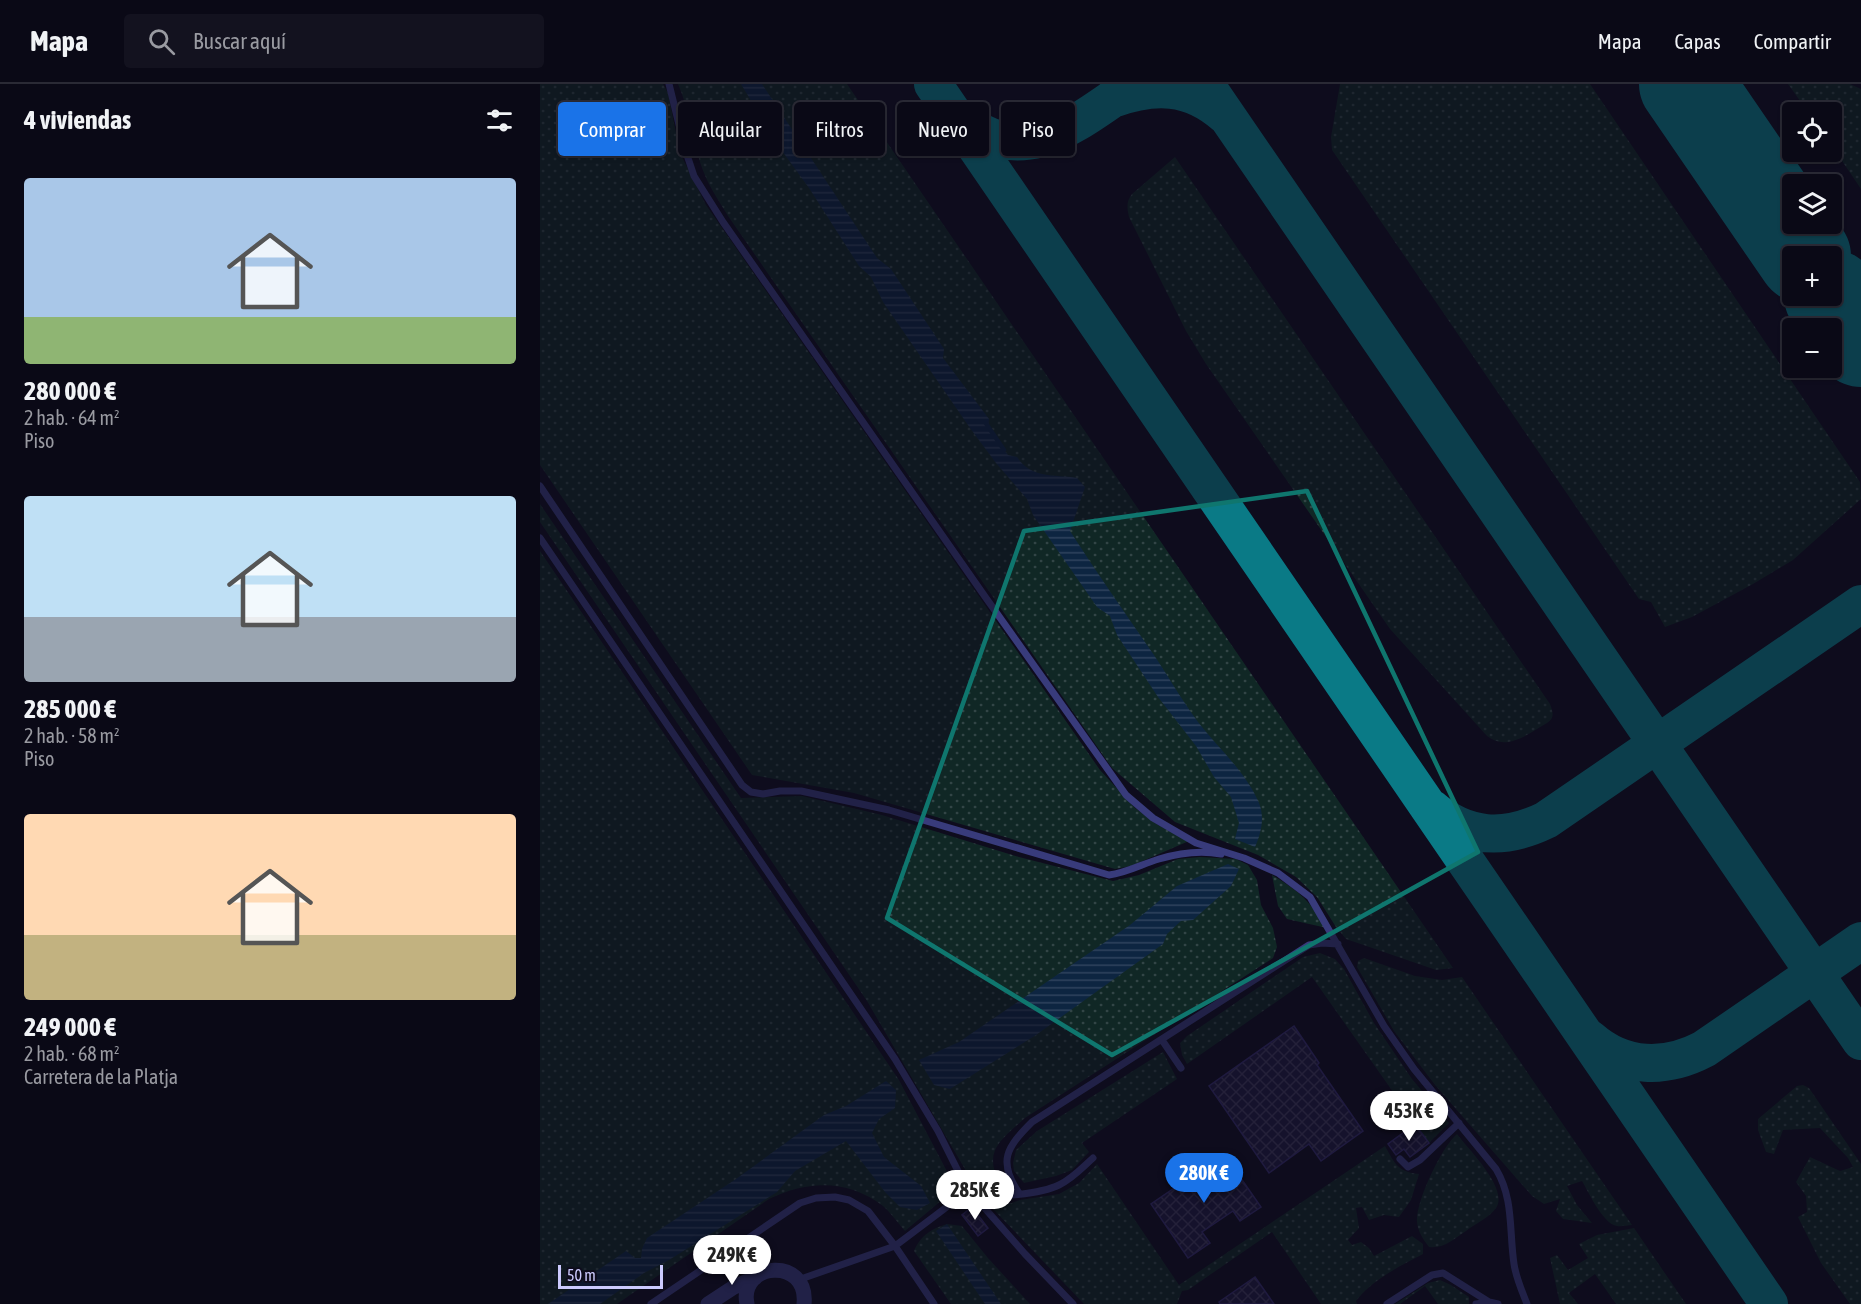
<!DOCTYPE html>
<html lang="es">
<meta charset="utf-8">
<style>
:root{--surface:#0a0916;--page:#13121f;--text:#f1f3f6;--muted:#999aa1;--line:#2a2a35;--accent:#1a73e8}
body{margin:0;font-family:"Asap Condensed",sans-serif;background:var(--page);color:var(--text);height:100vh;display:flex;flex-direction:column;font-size:22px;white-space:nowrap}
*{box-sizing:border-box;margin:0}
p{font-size:20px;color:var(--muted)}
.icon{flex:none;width:33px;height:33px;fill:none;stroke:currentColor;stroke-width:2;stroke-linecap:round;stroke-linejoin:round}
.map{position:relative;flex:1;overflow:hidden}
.panel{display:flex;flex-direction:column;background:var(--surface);width:540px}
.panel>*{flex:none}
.top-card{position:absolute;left:18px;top:18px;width:570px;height:54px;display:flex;gap:12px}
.buttons{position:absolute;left:1242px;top:18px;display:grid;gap:12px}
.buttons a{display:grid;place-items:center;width:60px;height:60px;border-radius:6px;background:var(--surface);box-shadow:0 2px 4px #0004,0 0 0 2px var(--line);font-size:30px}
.scale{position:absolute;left:18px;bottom:15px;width:105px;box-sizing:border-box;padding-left:6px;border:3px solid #cccafe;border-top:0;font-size:16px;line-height:21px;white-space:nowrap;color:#cccafe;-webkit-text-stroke:4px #0e0c1d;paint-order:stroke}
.price{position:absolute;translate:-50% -51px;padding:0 14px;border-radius:21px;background:#fff;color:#222;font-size:20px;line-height:39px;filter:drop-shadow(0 2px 3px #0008)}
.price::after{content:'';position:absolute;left:50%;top:36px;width:18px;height:14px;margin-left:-9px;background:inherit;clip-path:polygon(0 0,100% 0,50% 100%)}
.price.selected{background:var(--accent);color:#fff}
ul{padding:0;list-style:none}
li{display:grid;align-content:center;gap:12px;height:318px;padding:0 24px}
li span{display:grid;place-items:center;height:186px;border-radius:6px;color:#555}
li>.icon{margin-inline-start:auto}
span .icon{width:108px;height:108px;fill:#fffc;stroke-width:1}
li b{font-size:26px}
h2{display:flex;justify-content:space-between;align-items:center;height:72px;padding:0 24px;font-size:26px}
.tag{padding:0 21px;border-radius:6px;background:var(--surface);box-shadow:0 2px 4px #0004,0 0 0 2px var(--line);font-size:21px;line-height:54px}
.tag.selected{background:var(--accent);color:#fff}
header{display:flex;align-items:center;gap:36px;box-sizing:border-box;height:84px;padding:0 30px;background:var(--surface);border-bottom:2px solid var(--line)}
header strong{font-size:28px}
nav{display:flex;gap:33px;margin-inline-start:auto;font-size:21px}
.search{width:420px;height:54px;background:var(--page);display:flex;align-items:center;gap:15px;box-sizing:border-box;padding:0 21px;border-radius:6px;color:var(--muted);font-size:22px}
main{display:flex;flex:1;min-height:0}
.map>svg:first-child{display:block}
</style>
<header>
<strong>Mapa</strong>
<div class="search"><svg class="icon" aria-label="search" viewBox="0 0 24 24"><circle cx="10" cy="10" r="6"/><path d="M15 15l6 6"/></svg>Buscar aquí</div>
<nav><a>Mapa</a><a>Capas</a><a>Compartir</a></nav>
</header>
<main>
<section class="panel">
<h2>4 viviendas<svg class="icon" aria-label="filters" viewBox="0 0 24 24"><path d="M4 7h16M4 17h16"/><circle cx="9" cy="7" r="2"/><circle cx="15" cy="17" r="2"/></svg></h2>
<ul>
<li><span style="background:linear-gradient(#a9c7e8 75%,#8fb573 0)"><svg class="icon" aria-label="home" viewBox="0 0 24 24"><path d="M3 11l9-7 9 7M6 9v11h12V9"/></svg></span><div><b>280 000 €</b><p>2 hab. · 64 m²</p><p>Piso</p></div></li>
<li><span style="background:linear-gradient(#bfe0f5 65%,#9aa5b1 0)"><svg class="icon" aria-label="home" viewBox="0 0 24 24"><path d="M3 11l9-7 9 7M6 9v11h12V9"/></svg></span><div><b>285 000 €</b><p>2 hab. · 58 m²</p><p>Piso</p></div></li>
<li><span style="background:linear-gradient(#ffd9b3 65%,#c2b280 0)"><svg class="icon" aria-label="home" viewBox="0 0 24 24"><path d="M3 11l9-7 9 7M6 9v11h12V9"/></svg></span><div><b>249 000 €</b><p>2 hab. · 68 m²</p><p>Carretera de la Platja</p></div></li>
</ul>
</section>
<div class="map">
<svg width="1321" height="1220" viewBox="0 0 1321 1220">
<defs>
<pattern id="grass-dots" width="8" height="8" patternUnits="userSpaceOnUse" patternTransform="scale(1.5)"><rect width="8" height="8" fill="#102725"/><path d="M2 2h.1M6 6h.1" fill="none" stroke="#324546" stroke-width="1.8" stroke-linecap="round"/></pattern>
<pattern id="water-rules" width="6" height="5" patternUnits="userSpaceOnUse" patternTransform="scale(1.5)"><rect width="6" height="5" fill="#0d2541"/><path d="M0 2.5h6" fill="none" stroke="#2f435e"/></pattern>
<pattern id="building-cross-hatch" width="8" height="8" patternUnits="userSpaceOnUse" patternTransform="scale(1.5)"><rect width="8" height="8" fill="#1e193e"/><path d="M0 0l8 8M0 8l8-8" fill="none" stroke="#3e395b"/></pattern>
</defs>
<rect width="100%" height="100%" fill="#0e0c1d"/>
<!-- grass -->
<path fill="url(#grass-dots)" d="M0 0H123L128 9 140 69 166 121 560 686 595 724 618 741 649 757 591 782 575 785 314 709 212 691 0 381Z
M138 0H307L913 884 896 886 806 855 796 843 777 813 756 793 718 771 635 738 572 684 188 132C177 114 166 98 160 78 152 52 149 25 138 0Z
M800 0H1050L1320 398 1321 415 1253 476 1213 500 1152 533 1125 543 1111 518 1099 515 792 66 791 53Z
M1248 0H1310L1321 5V105L1292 62V28H1268Z
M635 73 1010 620C1013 628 1015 634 1007 639 989 649 967 668 947 652L850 545 666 280 646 247 589 133C587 123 586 118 592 110Z
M0 420 201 714 262 712 342 731 479 773 573 797 599 791 638 775 660 773 696 775 708 781 717 796 721 821 733 844 737 863 733 874 485 1034C458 1059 442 1067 462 1105 447 1102 436 1097 426 1087L327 917 0 438Z
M0 467 359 996 411 1095 408 1111 365 1147C358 1139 351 1129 343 1122 308 1095 268 1096 229 1115L77 1220H0Z
M732 791C761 808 769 817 787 844L747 835 738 822Z
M780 869 795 875 804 885 834 939 872 995 909 1039 889 1059 772 893 647 980 642 971 640 959 647 952 763 873Z
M824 874 875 892 902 896 922 893 1092 1141C1088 1141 1081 1143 1077 1142 1063 1140 1049 1109 1042 1097L1027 1102 1037 1121 1052 1139 1023 1135 1016 1127 1020 1115 1004 1120 992 1112 895 1001 854 947 817 883 818 877Z
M623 968 637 995 542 1059 549 1068 532 1086 516 1092 484 1099 474 1087 473 1079 476 1066 497 1047Z
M1263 1001 1269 1004 1321 1080V1220H1310L1281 1179 1258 1133 1267 1128 1266 1112 1256 1098 1270 1073 1300 1087 1313 1083 1308 1074 1280 1044 1243 1046 1234 1070 1226 1068 1218 1046V1035L1257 1002Z
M917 1050C929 1066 969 1105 956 1124 950 1133 935 1140 926 1147 914 1155 904 1165 889 1163 883 1155 878 1148 877 1138 875 1119 902 1062 917 1050Z
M845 1062C855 1080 858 1088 879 1090L871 1116 859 1133 844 1131 829 1136 822 1123 816 1124 819 1144 808 1156 812 1161 821 1158 829 1164 834 1172 872 1152 883 1160V1170C860 1182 832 1196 816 1217L817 1220H781L732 1148 648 1206 642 1207 637 1220H544L453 1125 480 1116 519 1110 539 1099 557 1080 639 1201Z
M407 1140 422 1142 448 1174 490 1220H411L374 1167C381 1151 391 1145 407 1140Z
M1094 1144 1146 1220H1076L1055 1190 1029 1209 1038 1220H1020L1010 1174 1017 1171 1028 1186 1048 1174 1039 1160 1057 1151Z
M900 1196 911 1201 929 1213V1220H898L885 1202 860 1220H855L888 1199Z"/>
<!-- water -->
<path fill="url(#water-rules)" d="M201 0H222L337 174 351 185 404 265 403 274 449 335 448 346 468 371 477 373C491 395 514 390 537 394L545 403 530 447C555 486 581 523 607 561 625 586 640 614 658 638 678 664 706 688 719 719 725 734 721 749 715 763L695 755 699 739 691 713 674 693 656 662 618 613 577 551 570 532 557 523 493 431 487 415 456 379 430 344 343 218 331 193 319 182 269 104 237 60Z
M688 780 699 785 691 802 653 836 641 837 627 850 623 860 496 951 410 1005 394 1001 379 976 419 958 590 841 637 802Z
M346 997 356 1006 355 1024 339 1035 332 1049 344 1073 381 1102 390 1119 377 1126 360 1123 345 1108 306 1057 255 1087 237 1108 129 1176 104 1189 60 1220H8L86 1167 95 1174H101L102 1165 107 1154 196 1095 284 1031 306 1022Z
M407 1140 461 1220H445L396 1147Z"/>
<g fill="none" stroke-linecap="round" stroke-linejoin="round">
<!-- stream -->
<path stroke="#0d2541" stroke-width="4.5" d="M445 338 464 366"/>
<!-- taxiway -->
<path stroke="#0a7a86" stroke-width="38" d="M393 0 1229 1220
M665 0 1321 957
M572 15C614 0 650 0 685 31
M419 33C483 89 539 37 594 0
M891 724C927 755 965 756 1006 736L1321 520
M1050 955C1084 985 1126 985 1164 965L1321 857"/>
<!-- runway -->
<path stroke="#0a7a86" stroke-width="94" d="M1146 0 1264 172
M1291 212 1321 256"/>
</g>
<!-- building -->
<path fill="url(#building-cross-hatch)" stroke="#332b69" stroke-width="1.5" d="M754 942 779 979 777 981 823 1047 781 1077 769 1060 729 1089 669 1002Z
M875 1040 889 1059 870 1073 864 1065 856 1071 848 1060Z
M684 1070 721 1123 700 1137 693 1127 662 1148 670 1159 648 1174 611 1120Z
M432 1123 448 1144 438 1152 422 1131Z
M715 1193 734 1220H680L679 1218Z"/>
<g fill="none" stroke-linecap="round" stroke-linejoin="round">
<!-- service -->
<path stroke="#383b7b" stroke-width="7" d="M129 0 145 65 154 92 183 138 446 514 586 711 613 734 656 759 704 774 738 789 770 813 844 942 874 985 956 1085C974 1115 969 1147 974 1180 976 1194 982 1207 987 1220
M0 402 202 701 211 708 223 710 240 707H261L349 726 569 791C587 789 602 780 619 775 639 769 660 766 681 770
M0 454 355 975 398 1047 419 1089 422 1101 420 1113 355 1162 258 1196
M622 956 641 984
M860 1075 868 1083 880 1076 919 1039
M423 1106 434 1112 485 1170 533 1220
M479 1109C457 1077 467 1063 492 1038L769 861 782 859 798 860
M434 1112C455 1114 501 1110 519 1101 532 1095 542 1084 553 1074
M111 1220 260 1119 276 1114 295 1113 309 1116 328 1127 355 1162 394 1220
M847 1220 892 1191 903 1189 949 1218
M936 1220 949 1218 958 1220"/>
<!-- tertiary -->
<path stroke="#383b7b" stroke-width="15" d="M168 1220 194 1203 215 1194
M207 1220C198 1178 269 1172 264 1220"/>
</g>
<!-- marked area -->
<path d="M0 0H1321V1220H0ZM767 407 938 768 572 971 347 834 484 447Z" fill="#0e0c1d" fill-opacity=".55" fill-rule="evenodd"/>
<path fill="none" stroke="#0f766e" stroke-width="4.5" stroke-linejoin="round" d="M767 407 938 768 572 971 347 834 484 447Z"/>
</svg>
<div class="buttons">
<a><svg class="icon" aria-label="locate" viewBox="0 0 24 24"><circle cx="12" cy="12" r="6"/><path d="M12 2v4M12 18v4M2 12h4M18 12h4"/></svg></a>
<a><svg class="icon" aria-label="layers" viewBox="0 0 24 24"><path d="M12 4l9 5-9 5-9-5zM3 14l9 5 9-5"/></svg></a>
<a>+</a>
<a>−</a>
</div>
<div class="scale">50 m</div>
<b class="price" style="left:869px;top:1058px">453K €</b>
<b class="price selected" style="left:664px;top:1120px">280K €</b>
<b class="price" style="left:435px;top:1137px">285K €</b>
<b class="price" style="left:192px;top:1202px">249K €</b>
<div class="top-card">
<a class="tag selected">Comprar</a>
<a class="tag">Alquilar</a>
<a class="tag">Filtros</a>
<a class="tag">Nuevo</a>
<a class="tag">Piso</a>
</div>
</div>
</main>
